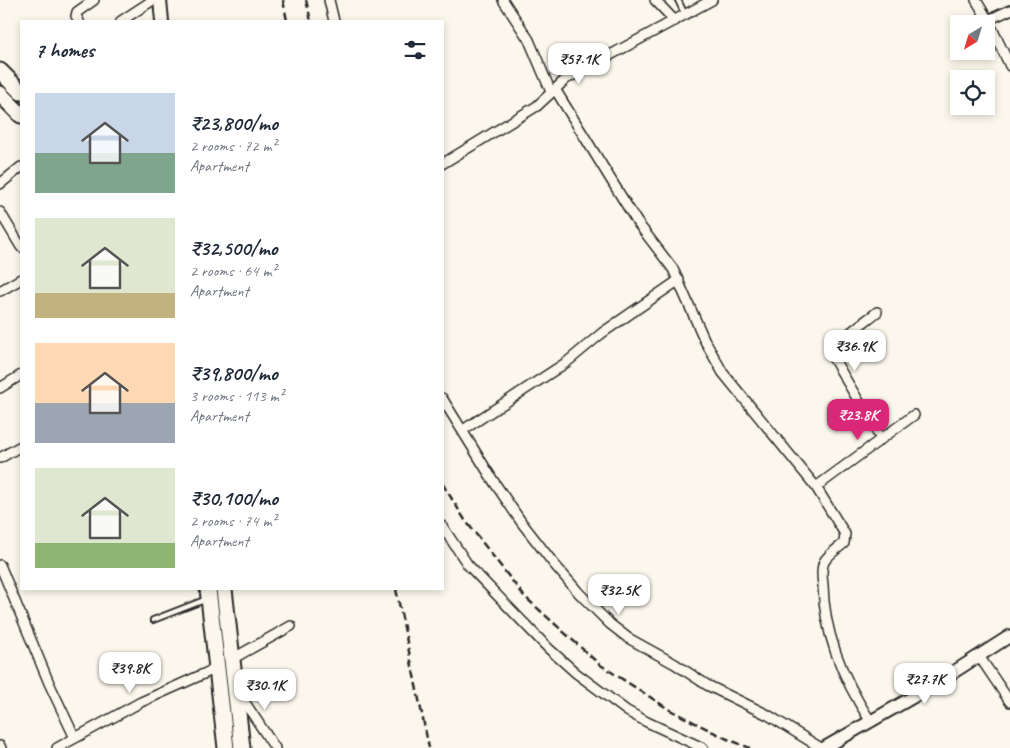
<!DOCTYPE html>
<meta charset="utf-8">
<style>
:root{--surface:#fff;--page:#f2f2f3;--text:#1f2937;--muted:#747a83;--accent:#db2777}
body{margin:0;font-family:Caveat,sans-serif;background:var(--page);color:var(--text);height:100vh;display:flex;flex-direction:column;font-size:19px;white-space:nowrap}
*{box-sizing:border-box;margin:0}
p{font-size:16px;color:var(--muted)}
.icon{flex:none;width:28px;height:28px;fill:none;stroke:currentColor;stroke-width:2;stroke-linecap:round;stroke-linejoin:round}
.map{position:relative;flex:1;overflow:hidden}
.panel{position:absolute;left:20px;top:20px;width:424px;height:570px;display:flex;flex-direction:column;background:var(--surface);border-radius:0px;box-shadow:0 2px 8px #0003}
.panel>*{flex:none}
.needle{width:32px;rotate:218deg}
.tools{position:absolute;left:950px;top:15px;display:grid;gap:10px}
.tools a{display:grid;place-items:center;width:45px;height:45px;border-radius:0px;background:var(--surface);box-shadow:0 2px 8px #0003;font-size:25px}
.price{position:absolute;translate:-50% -42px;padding:0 11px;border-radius:10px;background:#fff;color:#222;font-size:16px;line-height:32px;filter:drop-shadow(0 1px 2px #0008)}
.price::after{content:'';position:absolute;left:50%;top:30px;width:15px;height:11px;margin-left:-8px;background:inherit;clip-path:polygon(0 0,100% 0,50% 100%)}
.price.active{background:var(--accent);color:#fff}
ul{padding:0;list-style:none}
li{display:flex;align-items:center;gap:15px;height:125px;padding:0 15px}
li span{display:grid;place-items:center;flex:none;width:140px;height:100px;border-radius:0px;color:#555}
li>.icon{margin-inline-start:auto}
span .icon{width:60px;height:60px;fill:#fffc;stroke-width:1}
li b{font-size:21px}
h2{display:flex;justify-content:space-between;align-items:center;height:60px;padding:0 15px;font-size:21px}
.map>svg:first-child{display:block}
</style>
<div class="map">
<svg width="1010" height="748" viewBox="0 0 1010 748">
<rect width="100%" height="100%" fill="#fbf7ec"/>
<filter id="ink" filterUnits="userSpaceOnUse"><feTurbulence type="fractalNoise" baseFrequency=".02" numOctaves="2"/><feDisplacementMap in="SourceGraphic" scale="10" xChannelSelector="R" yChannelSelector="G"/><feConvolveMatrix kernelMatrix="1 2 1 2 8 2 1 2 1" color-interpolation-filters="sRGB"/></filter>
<g filter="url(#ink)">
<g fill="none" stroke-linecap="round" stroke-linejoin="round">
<!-- service casing -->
<g stroke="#2b2b2b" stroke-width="8">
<path id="service" d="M678 0 685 15
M153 620 207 599"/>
</g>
<!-- minor casing -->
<g stroke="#2b2b2b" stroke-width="12">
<path id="minor" d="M329 0 334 21
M503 0 529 40 551 92
M655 0 675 21
M976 0 988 20 1010 66
M988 20 1010 10
M79 21 76 16 77 12 94 0
M121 21 153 0
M555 89 637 222 673 269 705 341 723 373 816 487 845 534 844 543C838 549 828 554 824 562 821 568 822 578 823 585 824 635 844 681 871 722
M442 164 537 106 566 79 712 0
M0 184 21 167
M0 212 21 247
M0 291 21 279
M877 312C865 322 835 341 832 356L881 439
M0 388 21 375
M442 398 494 482 522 523 554 564 579 593 610 624 628 638 675 664 707 685 768 715 821 748
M463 430 567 362 602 333 679 280
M0 458 21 446
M816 487 914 415
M442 526 468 565 548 648 576 673 627 711 647 722 703 748
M0 565 49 683 75 738
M979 656 1010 702
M232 659 291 626
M238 692 275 748
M0 746 1 748
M57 748 141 702 217 668"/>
</g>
<!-- tertiary casing -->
<g stroke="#2b2b2b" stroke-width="15">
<path id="tertiary" d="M824 748 927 689 1010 636"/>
</g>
<!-- secondary casing -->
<g stroke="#2b2b2b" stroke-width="16">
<path id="secondary" d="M160 0 162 21"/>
</g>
<!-- trunk casing -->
<g stroke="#2b2b2b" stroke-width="19">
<path id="trunk" d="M0 71 21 92
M0 94 21 115
M208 589 226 748
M224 589 242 748"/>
</g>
<!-- service -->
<use href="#service" stroke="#fbf7ec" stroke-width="4.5"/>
<!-- minor -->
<use href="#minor" stroke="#fbf7ec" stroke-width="9"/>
<!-- tertiary -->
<use href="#tertiary" stroke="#fbf7ec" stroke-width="11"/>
<!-- secondary -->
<use href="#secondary" stroke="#fbf7ec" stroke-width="12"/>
<!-- trunk -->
<use href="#trunk" stroke="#fbf7ec" stroke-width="15"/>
<!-- rail -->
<path stroke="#2b2b2b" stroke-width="2.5" stroke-dasharray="8 4" stroke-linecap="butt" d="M283 0 287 21
M306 0 311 21
M442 483 465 520 524 596 599 664 670 710 725 738 750 748
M396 589 429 748"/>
</g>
</g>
</svg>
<div class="tools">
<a><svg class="needle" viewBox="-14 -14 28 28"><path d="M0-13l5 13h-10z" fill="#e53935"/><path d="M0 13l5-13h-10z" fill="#747a83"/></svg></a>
<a><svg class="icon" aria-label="locate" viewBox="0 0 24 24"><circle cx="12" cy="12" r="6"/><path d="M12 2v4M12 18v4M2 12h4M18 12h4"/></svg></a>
</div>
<b class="price" style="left:579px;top:85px">₹57.1K</b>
<b class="price" style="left:855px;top:372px">₹36.9K</b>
<b class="price active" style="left:858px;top:441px">₹23.8K</b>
<b class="price" style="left:619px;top:616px">₹32.5K</b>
<b class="price" style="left:130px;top:694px">₹39.8K</b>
<b class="price" style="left:925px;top:705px">₹27.7K</b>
<b class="price" style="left:265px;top:711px">₹30.1K</b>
<section class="panel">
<h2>7 homes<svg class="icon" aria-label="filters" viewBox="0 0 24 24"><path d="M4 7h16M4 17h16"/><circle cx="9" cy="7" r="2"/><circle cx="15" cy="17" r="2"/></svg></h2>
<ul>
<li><span style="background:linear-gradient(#c9d6e8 60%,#7fa58c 0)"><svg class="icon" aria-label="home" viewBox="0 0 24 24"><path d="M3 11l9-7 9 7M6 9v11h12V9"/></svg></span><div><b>₹23,800/mo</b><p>2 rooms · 72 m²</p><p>Apartment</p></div></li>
<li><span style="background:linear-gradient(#dfe7d0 75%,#c2b280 0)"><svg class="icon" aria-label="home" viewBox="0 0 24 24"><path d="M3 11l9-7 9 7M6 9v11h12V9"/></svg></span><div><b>₹32,500/mo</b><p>2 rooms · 64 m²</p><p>Apartment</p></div></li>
<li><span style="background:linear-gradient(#ffd9b3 60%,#9aa5b1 0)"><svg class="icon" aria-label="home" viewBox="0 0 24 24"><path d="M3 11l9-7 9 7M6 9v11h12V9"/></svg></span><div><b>₹39,800/mo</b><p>3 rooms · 113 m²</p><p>Apartment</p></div></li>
<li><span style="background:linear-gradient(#dfe7d0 75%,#8fb573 0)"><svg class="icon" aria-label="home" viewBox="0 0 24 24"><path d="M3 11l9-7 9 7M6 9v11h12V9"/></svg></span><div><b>₹30,100/mo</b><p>2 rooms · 74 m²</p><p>Apartment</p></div></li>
</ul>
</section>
</div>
